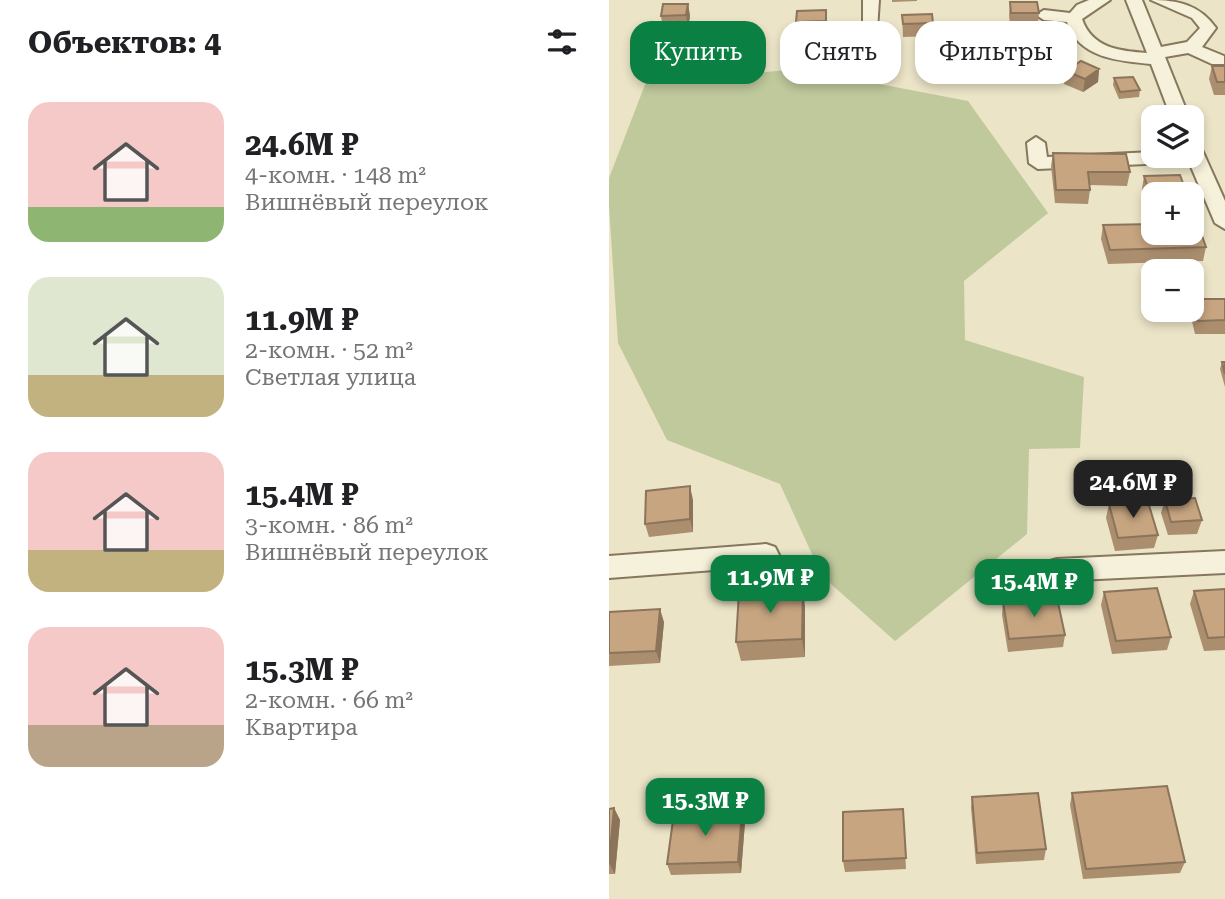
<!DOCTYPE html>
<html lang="ru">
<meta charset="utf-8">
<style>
:root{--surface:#fff;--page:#f6f6f6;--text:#202124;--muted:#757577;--accent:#0b8043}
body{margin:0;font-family:"Roboto Serif",serif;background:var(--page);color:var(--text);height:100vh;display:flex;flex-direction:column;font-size:26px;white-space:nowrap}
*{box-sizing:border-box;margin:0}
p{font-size:23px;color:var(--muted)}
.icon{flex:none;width:38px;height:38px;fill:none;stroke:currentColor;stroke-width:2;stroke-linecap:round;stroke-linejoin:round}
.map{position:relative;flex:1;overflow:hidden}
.drawer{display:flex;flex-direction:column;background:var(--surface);width:609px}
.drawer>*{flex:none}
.banner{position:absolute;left:21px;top:21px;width:490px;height:63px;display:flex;gap:14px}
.fabs{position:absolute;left:532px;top:105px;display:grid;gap:14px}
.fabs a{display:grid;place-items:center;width:63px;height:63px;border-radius:14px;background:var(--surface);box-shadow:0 4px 10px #0003;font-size:35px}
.price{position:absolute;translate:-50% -60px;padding:0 16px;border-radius:14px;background:var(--accent);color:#fff;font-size:23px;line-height:46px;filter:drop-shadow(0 2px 4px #0008)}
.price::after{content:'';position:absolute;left:50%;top:42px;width:21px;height:16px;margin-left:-10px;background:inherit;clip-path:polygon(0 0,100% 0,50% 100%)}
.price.selected{background:#222;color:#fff}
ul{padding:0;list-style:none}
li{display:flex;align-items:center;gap:21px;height:175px;padding:0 28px}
li span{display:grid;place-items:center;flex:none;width:196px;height:140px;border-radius:21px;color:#555}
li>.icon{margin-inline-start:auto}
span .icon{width:84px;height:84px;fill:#fffc;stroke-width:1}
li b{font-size:30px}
h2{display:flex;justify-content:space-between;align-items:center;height:84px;padding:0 28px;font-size:30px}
.chip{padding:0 24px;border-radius:21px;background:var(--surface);box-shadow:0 4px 10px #0003;font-size:24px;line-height:63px}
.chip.selected{background:var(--accent);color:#fff}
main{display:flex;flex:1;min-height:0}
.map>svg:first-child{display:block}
</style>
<main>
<section class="drawer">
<h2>Объектов: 4<svg class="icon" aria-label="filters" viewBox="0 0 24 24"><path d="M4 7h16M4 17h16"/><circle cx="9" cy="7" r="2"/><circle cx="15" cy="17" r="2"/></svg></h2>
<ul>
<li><span style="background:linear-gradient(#f6c9c9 75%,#8fb573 0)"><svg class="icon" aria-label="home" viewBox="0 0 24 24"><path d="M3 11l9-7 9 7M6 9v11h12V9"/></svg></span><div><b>24.6M ₽</b><p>4-комн. · 148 m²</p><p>Вишнёвый переулок</p></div></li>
<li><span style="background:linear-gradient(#dfe7d0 70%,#c2b280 0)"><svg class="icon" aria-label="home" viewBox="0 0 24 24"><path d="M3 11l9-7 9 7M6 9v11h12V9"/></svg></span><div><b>11.9M ₽</b><p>2-комн. · 52 m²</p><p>Светлая улица</p></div></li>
<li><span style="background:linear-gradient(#f6c9c9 70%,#c2b280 0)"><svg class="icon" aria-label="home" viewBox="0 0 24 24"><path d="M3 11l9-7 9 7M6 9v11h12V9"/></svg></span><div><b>15.4M ₽</b><p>3-комн. · 86 m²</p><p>Вишнёвый переулок</p></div></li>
<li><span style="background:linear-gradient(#f6c9c9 70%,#b9a48a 0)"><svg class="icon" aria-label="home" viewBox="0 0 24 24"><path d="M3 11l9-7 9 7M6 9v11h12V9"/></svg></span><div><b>15.3M ₽</b><p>2-комн. · 66 m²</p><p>Квартира</p></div></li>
</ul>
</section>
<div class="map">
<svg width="616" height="899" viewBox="0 0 616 899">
<rect width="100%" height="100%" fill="#ebe4c7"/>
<!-- green -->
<path fill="#bfc99c" d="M192 69 359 101 439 213 355 281 356 340 475 377 471 448 420 449 418 534 286 641 213 576 171 484 58 440 9 343 0 206V178L37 82Z"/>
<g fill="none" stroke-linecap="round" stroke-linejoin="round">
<!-- minor casing -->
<g stroke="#86775e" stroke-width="4">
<path id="minor" d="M254 0H270L268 30H256L254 27Z
M480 0H501L473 19C483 48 510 51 538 53L517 0H533L552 47 578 42 591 28 583 18 542 0C569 0 591 5 607 28L593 47 615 56V64H603L579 53 556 57 580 117H562L542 64C510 61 469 58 458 22L435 20 427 15 435 10 461 13 468 5Z
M427 137 436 143 438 157 544 152V156H583V142L590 143 616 201V229L606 223 580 162 429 169 420 163 418 143Z
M157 544 166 547 170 555 166 563 157 566 0 578V556Z
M616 551V573L448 581 438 578 435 570 438 562 448 559Z"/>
</g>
<!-- minor -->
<use href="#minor" fill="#f6f1da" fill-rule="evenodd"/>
</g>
<!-- wall -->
<path fill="#ab8e6e" d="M283 0H308V1L283 2Z
M401 2 430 13 429 23 447 34 446 47H441L457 55 456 68 440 77 422 69 423 56 437 48 418 49 414 37 415 26H401L400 15Z
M79 4 81 16 79 28 54 29 52 16Z
M217 10 218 34 188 35 187 22Z
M293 15 324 23V36L294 37Z
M75 34 77 47 75 61 50 62 47 49Z
M279 34V60H254L253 47Z
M242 46 241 60H222V53Z
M603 66H616V95H605L600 79Z
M490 69 489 82 474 92 455 84 457 71Z
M505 78 531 90 530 97 510 99 504 85Z
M444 153 521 172 518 186 481 185V190L479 204 446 203 442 166Z
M535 176 544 194V233L597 247 594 261 499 264 492 239 494 225 544 224 533 189Z
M584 299H616V334H586L581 313V310H583Z
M613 362H616V387L611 369Z
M84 500V532L40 537 36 524Z
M556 500 593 520 588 534 559 535 552 513Z
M500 504 549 535 545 548 506 551 497 518Z
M616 589V650L595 651 581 604 585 591Z
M495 592 562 637 558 650 503 654 492 605Z
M394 602 456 635 454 647 399 652 393 615Z
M196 607V657L132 661 127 642Z
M0 612 55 622 51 663 0 666Z
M463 793 576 862 571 873 474 879 461 805Z
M363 797 437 849 435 860 367 864 362 808Z
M5 808 11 820 6 874H0V809Z
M294 809 297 869 236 872 234 861Z
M136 822 132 873 62 875 58 864Z"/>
<!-- shaded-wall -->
<path fill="#8b745a" d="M79 4 81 16 79 28 77 15Z
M75 34 77 47 75 61 73 48Z
M457 55 456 68 440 77 441 64Z
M490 69 489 82 474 92 476 79Z
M81 486 84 500V532L81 519Z
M194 588 196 607V657L193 639Z
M51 609 55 622 51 663 47 651Z
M5 808 11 820 6 874 0 863Z
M133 811 136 822 132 873 129 862Z"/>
<!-- building -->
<path fill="#c7a580" stroke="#8b745a" stroke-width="2" d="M401 2H428L430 13H402Z
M54 4H79L77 15 52 16Z
M217 10V21L187 22 188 11Z
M323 14 324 23 294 24 293 15Z
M442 22 447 34 419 36 415 24Z
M75 34 73 48 47 49 50 35Z
M254 34H279L278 47H253Z
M223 40H241V53H222Z
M439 47 457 55 441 64 423 56Z
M472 61 490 69 476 79 457 71Z
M603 66H616V82H608Z
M524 77 531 90 511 92 505 78Z
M444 153 517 154 521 172H479L481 190H447Z
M571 175 578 194H544V204L535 176Z
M583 208 597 247 501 250 494 225 544 224V233H583Z
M584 299H616V320L589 321Z
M613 362H616V374Z
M81 486V519L36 524 37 491Z
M586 498 593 520 562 522 556 500Z
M539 502 549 535 509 538 500 504Z
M194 588 193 639 127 642 130 592Z
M548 588 562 637 507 641 495 592Z
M616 589V637L599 638 585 591Z
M448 598 456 635 400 639 394 602Z
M51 609 47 651 0 653V612Z
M558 786 576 862 477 869 463 793Z
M429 793 437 849 368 853 363 797Z
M5 808 0 863V809Z
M294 809 297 858 234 861V812Z
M133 811 129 862 58 864 65 813Z"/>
</svg>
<div class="fabs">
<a><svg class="icon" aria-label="layers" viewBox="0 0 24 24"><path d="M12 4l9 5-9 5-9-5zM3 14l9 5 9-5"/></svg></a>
<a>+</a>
<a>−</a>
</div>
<b class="price selected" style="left:524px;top:520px">24.6M ₽</b>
<b class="price" style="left:161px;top:615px">11.9M ₽</b>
<b class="price" style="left:425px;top:619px">15.4M ₽</b>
<b class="price" style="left:96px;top:838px">15.3M ₽</b>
<div class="banner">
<a class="chip selected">Купить</a>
<a class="chip">Снять</a>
<a class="chip">Фильтры</a>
</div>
</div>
</main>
